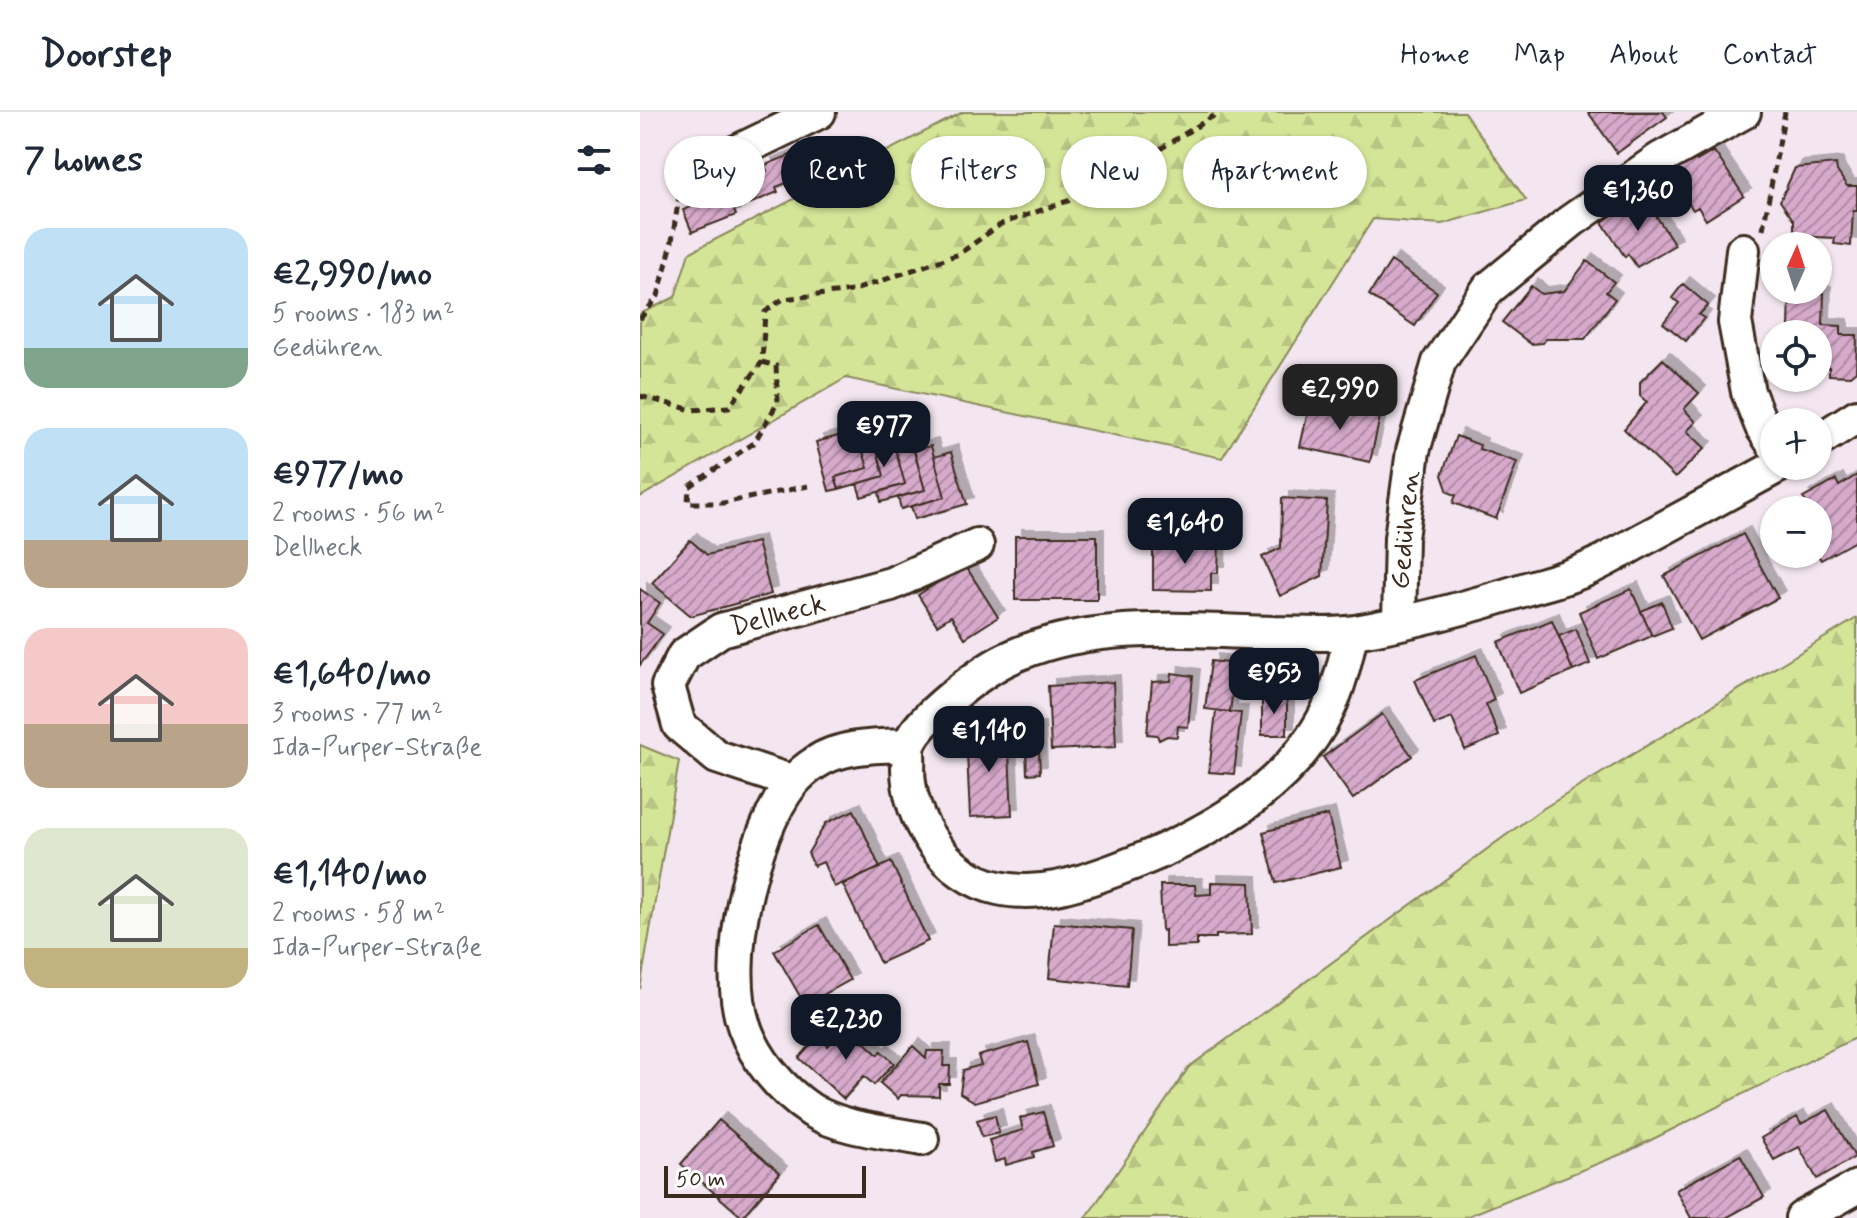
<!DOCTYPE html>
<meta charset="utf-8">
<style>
:root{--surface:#fff;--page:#f6f6f7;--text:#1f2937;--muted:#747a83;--line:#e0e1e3;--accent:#111827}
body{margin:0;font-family:Mynerve,sans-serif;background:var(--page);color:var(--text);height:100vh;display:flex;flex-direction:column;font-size:30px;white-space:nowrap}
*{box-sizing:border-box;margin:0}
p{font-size:26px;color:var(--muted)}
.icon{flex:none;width:44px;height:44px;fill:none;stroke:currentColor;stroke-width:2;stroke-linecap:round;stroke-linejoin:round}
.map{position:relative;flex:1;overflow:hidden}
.drawer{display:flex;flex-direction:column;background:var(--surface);width:640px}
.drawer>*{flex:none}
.guide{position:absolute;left:24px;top:24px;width:760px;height:72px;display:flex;gap:16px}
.needle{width:52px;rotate:3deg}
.fabs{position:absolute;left:1120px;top:120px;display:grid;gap:16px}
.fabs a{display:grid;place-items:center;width:72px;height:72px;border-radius:50%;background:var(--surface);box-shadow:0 2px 6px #0004;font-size:40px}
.scale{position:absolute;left:24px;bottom:20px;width:202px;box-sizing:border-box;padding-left:8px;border:4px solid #3b2a1e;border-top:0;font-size:22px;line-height:28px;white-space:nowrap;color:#3b2a1e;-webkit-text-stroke:6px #fff;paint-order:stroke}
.price{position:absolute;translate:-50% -68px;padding:0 18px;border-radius:16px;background:var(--accent);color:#fff;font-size:26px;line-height:52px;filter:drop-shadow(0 2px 4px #0008)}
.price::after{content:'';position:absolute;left:50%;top:48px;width:24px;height:18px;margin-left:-12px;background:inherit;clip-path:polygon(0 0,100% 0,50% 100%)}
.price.selected{background:#222;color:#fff}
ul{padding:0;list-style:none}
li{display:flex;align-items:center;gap:24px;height:200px;padding:0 24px}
li span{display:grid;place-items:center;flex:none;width:224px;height:160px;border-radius:24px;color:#555}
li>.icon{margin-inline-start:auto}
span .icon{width:96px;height:96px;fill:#fffc;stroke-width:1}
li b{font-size:34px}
h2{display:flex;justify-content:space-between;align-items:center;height:96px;padding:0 24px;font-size:34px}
.pill{padding:0 28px;border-radius:36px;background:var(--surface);box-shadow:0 2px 6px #0004;font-size:28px;line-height:72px}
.pill.selected{background:var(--accent);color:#fff}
header{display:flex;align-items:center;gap:48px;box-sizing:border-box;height:112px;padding:0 40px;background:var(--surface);border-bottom:2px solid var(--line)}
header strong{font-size:38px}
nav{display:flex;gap:44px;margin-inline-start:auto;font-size:28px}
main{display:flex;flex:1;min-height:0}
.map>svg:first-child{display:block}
</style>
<header>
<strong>Doorstep</strong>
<nav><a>Home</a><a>Map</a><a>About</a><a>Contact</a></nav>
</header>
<main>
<section class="drawer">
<h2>7 homes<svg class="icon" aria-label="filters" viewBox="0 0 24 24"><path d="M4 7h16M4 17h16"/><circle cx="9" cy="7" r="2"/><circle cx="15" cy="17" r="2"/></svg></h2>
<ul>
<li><span style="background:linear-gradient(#bfe0f5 75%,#7fa58c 0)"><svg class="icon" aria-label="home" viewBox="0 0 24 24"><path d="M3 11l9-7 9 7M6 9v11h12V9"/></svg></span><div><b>€2,990/mo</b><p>5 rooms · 183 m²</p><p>Gedühren</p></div></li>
<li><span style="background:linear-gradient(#bfe0f5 70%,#b9a48a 0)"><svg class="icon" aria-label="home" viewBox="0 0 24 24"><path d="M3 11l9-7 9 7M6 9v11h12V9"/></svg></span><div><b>€977/mo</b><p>2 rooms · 56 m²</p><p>Dellheck</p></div></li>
<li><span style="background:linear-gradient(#f6c9c9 60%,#b9a48a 0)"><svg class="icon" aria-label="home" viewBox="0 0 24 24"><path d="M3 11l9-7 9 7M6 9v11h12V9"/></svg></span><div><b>€1,640/mo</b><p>3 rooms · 77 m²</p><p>Ida-Purper-Straße</p></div></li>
<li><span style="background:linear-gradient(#dfe7d0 75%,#c2b280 0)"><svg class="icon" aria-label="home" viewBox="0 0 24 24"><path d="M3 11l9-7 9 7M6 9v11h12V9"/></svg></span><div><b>€1,140/mo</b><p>2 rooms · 58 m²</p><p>Ida-Purper-Straße</p></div></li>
</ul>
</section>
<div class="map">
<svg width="1217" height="1106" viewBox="0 0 1217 1106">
<defs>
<pattern id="forest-firs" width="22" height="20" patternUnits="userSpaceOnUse" patternTransform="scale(2)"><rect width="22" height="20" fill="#d5e598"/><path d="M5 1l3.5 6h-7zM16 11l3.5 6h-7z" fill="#b8c583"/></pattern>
<pattern id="building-hatch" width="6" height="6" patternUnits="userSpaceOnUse" patternTransform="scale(2)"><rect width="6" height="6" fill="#d7aacc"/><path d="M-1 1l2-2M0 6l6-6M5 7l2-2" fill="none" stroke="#b08ba5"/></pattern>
<filter id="shadow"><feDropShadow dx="7" dy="-7" stdDeviation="0" flood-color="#0004"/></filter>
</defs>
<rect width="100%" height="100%" fill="#f3e6f0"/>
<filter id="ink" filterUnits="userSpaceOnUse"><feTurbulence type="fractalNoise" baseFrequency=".0125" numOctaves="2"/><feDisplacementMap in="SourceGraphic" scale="16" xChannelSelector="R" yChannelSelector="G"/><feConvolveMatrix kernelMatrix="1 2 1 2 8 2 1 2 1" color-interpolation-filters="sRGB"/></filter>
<g filter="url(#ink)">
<!-- forest -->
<path fill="url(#forest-firs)" stroke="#88885b" stroke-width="2" d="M323 0H824L886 88 802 112 733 107 582 346 206 266 0 385V202L35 185 49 141Z
M1217 506V925L989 1039 823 1106H446L549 955 899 699Z
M0 633 39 649 0 877Z"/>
<!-- building -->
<path fill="url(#building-hatch)" stroke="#3b2a1e" stroke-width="2" filter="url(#shadow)" d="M948 0H1023L1027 5 977 41Z
M168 36 177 59 136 75 138 80 94 98 96 103 52 120 43 98 87 81 85 76 127 59 125 53Z
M1074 39 1104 84 1066 108 1058 95 1053 98 1030 62 1055 46 1057 49Z
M1196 52 1197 59 1207 74H1217V99H1213L1211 134 1194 132 1195 126 1154 124V109L1140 89 1155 56Z
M1005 87 1035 133 997 155 988 142 985 145 962 110 992 90 995 94Z
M751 149 797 180 775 214 729 183Z
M947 149 974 170 966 180 975 187 945 227H906L903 231 891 232 862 210 891 174 901 182 924 179Z
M1043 172 1068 193 1059 203 1064 206 1046 229 1023 211 1039 191 1032 186Z
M1150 179 1184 181 1183 213 1201 214V223H1217L1216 259 1210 264 1189 263V255L1178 254V222H1161V216L1149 215Z
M1023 247 1059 281 1044 297 1056 310 1047 319 1065 336 1035 366 984 317 1007 290 1000 284V270Z
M670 290 740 305 730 350 660 335Z
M231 315 244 364 199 377 195 365 228 356 217 319Z
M217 319 228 356 195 365 199 377 189 379 176 330Z
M251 322 265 372 221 385 217 372 244 364 234 327Z
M816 324 840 333 839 337 877 350 856 407 813 391 816 383 808 380 802 363Z
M271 329 285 378 241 390 239 380 265 372 254 333Z
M291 334 305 385 261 397 258 385 285 378 274 338Z
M311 340 327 392 275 407 271 394 305 385 294 345Z
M1217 363V428L1181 448 1177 442 1178 398H1156L1167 392 1163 386 1196 368 1199 374Z
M642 386 687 389 682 464 640 484 622 445 641 436Z
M1103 422 1138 486 1059 528 1024 464Z
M375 424H457V488H375Z
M50 428 67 443 117 430 131 482 51 504 12 471Z
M513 430H579L578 461H571V479L513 478Z
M325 453 358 505 325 526 311 504 297 513 278 483Z
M0 477 20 491 7 511 23 522 0 553Z
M991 477 1012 524 958 547 939 500Z
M1022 490 1032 516 1012 524 1001 499Z
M912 508 933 559 879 581 858 530Z
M936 517 950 552 933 559 919 524Z
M836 543 854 588 846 592 859 624 825 638 812 606 794 613 775 568Z
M617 548H641L642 584 618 585Z
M571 549 596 552 590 600 565 597Z
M532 561 553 564 548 615 538 614 537 625 527 624 519 628 517 623 507 622 512 570 531 569Z
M473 570 476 635 411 638 408 574Z
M622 584H647V623H622Z
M576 599 601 601 594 662 569 660Z
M742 602 772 644 713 687 683 645Z
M386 609V637L369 638 366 610Z
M385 617H398L400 661 387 662Z
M368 618 372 703 330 705 326 620Z
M214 698 240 756 194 775 183 750 174 754 168 741 186 711Z
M688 703 701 755 636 771 623 720Z
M251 750 288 829 240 851 203 773Z
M571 770 610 771 612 822 576 823V826H557V834L525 835V818L522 819 520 773H555L556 783 571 782Z
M414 811 492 818 487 874 409 866Z
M179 813 210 868 165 893 134 839Z
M207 914 238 943 241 939 254 951 234 973 224 964 204 987 159 946 178 925 188 934Z
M388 930 399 972 335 990 320 981 323 958 341 953 338 944Z
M273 934 286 946 287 939H304L303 954H310L309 972H299V984L261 983 258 987 240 971Z
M1188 998 1215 1045 1177 1067 1159 1035 1134 1048 1121 1026 1157 1005 1161 1012Z
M403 1000 413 1034 393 1040 394 1045 366 1053 365 1047 355 1050 349 1028 383 1018 380 1006Z
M355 1003 359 1021 342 1025 337 1008Z
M79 1008 140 1061 102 1105 41 1052Z
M1100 1043 1124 1085 1086 1106H1051L1036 1078Z"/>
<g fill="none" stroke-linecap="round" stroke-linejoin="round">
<!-- minor casing -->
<g stroke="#3b2a1e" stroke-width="38">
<path id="minor" d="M53 61 179 0
M1103 138 1095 210 1108 280 1122 315 1134 333
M1178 329 1217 304
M759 509 761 426 773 339 799 250 848 177 931 109 1020 47 1104 0
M711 521C706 547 700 573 688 598 649 680 557 728 475 758 437 772 399 785 358 776 305 765 268 707 268 656 269 649 267 638 269 632 279 606 341 560 365 548 448 507 545 519 634 521 660 521 689 524 715 520 773 510 830 495 886 477 906 471 928 466 947 457 969 447 990 434 1011 423 1053 400 1095 377 1138 354
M269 633C240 634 200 633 175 651 167 656 158 664 152 671 111 723 82 851 104 914 116 948 141 978 171 998 202 1017 247 1020 282 1027
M153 670 77 645 39 613 28 574 44 543 81 518 251 472 337 433
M1162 1106 1217 1075"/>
</g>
<!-- path -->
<path stroke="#3b2a1e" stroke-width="5" stroke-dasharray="8 6" stroke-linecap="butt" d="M1123 117 1145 0
M0 207 18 184 31 135 39 85
M122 250 136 254 138 290 114 331 49 375 48 391H83L168 374
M0 284 52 298 89 295 122 250 125 200 143 187 212 179 319 142 361 112 445 83 580 0"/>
<!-- minor -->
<use href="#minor" stroke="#fff" stroke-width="32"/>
</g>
</g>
<g text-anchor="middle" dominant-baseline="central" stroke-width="6" stroke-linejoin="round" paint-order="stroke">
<!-- street labels -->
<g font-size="28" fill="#3b2a1e" stroke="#fff">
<text transform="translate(766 418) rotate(-85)">Gedühren</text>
<text transform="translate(138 504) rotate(-15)">Dellheck</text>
</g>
</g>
</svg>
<div class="fabs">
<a><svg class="needle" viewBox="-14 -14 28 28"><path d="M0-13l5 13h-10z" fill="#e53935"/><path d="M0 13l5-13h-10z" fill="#747a83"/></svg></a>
<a><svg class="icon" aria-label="locate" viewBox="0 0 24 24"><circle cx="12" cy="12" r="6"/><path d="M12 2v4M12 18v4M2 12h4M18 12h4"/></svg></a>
<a>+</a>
<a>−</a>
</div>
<div class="scale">50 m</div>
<b class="price" style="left:998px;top:121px">€1,360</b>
<b class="price selected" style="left:700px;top:320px">€2,990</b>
<b class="price" style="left:244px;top:357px">€977</b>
<b class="price" style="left:545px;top:454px">€1,640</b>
<b class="price" style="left:634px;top:604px">€953</b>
<b class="price" style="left:349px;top:662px">€1,140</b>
<b class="price" style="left:206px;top:950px">€2,230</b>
<div class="guide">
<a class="pill">Buy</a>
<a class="pill selected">Rent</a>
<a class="pill">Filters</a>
<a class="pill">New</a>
<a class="pill">Apartment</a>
</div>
</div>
</main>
